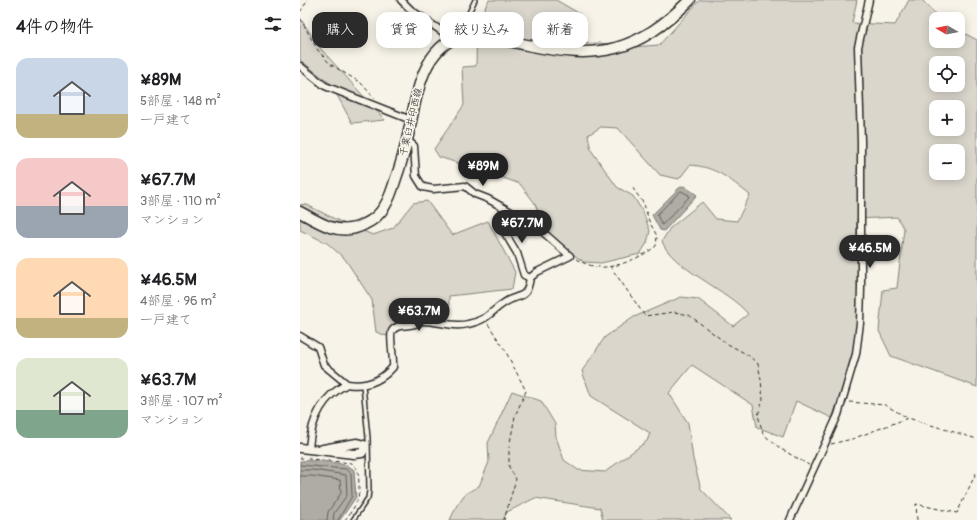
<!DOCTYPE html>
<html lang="ja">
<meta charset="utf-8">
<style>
:root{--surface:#fff;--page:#f2f2f2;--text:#202124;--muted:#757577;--accent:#2b2b2b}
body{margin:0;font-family:Pangolin,"Klee One",sans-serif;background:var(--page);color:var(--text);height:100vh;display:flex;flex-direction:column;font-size:15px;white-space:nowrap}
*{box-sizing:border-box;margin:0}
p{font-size:13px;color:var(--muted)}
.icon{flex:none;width:22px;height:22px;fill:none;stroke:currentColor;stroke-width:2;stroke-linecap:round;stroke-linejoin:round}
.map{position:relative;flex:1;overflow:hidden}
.panel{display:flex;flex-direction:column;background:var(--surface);width:300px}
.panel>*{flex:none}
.hud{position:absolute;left:12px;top:12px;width:380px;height:36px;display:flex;gap:8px}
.needle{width:26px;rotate:279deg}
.controls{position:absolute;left:629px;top:12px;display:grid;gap:8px}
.controls a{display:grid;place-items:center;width:36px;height:36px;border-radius:8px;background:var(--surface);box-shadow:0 2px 10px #0003;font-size:20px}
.price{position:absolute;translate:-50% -34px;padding:0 9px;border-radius:14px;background:var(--accent);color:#fff;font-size:13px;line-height:26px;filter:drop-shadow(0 1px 2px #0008)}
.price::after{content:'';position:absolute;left:50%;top:24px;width:12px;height:9px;margin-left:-6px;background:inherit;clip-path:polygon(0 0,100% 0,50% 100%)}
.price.current{background:#222;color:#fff}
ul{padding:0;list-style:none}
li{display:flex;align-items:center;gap:12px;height:100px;padding:0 16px}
li span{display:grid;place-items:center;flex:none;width:112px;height:80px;border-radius:12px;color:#555}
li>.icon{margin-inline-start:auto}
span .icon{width:48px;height:48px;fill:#fffc;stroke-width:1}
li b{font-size:17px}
h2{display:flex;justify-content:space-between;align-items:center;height:48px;padding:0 16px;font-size:17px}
.tag{padding:0 14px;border-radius:12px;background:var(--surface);box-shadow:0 2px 10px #0003;font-size:14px;line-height:36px}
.tag.current{background:var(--accent);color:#fff}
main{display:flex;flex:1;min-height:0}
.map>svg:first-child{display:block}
</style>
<main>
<section class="panel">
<h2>4件の物件<svg class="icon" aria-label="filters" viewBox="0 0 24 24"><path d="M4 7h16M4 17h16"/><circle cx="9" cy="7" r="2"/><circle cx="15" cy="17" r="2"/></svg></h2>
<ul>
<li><span style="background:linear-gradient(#c9d6e8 70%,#c2b280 0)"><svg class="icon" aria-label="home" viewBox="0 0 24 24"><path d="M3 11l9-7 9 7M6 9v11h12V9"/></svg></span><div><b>¥89M</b><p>5部屋 · 148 m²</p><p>一戸建て</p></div></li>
<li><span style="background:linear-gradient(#f6c9c9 60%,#9aa5b1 0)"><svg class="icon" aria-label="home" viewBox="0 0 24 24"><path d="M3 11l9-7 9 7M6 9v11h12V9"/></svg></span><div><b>¥67.7M</b><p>3部屋 · 110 m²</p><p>マンション</p></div></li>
<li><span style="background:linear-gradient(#ffd9b3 75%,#c2b280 0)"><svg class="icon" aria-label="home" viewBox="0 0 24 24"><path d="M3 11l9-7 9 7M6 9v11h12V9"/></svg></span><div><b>¥46.5M</b><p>4部屋 · 96 m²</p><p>一戸建て</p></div></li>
<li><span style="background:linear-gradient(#dfe7d0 65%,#7fa58c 0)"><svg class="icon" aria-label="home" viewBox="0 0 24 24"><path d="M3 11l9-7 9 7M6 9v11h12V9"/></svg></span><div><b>¥63.7M</b><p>3部屋 · 107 m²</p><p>マンション</p></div></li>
</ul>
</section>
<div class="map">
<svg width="677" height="520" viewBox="0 0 677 520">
<rect width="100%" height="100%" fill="#f7f3e8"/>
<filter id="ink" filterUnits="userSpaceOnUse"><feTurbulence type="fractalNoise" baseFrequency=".025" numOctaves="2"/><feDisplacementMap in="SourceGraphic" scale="8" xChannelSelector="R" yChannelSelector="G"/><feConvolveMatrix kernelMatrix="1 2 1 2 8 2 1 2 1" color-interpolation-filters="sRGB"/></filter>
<g filter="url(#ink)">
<!-- green -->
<path fill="#dad6cc" stroke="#82807c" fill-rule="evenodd" d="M189 0H256L280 14 271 44 299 43 332 47 359 45 400 0H557L552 23 595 25 609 0H622L640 19H636V41H658V30L677 40V387L591 356 579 331 583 290 597 288 604 229 597 217 557 219C556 265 563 312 553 357 548 378 539 398 532 418L496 401 483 437 457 427 453 405 392 365 369 393 388 423 393 459 401 489 431 520H303L300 508 235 498 207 512 203 520H150L157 505 165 494 179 486 189 462 188 443 212 391 241 401 255 424 256 437 264 460 278 470 305 472 347 441 350 433 291 396 282 371 305 337 334 317 381 297 398 299 433 326 448 314C430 291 370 267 362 241L370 228 402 202 416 219 437 221 450 195C429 179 417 167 390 165L379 179 360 175 318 128 301 127 288 135 291 150 317 187 333 196 343 212 350 231 347 243 340 254 301 263 284 262 260 245 245 227 234 202 220 184 198 176 139 157 134 149 164 105 162 67 176 66 177 22ZM636 63H658V85H636ZM636 107H658V129H636ZM636 151H658V173H636Z
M0 18 21 49 85 120 52 123 31 84 0 60Z
M127 201 152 235 188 221 215 272 212 289 149 296V318L133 320 99 318 86 336 76 332 72 300 45 259 27 243 0 230V205L5 204 43 223 73 235 93 228 113 203Z"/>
<!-- water -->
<path fill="#afaca4" stroke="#7a7874" d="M384 186 397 195 364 231 360 230 352 215 379 188Z
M0 461C13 460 45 461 54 470L56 497 40 520H0Z"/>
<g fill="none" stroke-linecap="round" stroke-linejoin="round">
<!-- shore -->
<path stroke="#605f5b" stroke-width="1" d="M381 191 389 195V197L362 225 357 215Z
M0 465 46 469 51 473 52 496 38 520
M0 470H13L46 475 47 495 34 513 33 520
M0 476H12L40 480 41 493 28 512 27 520"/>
<!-- service casing -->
<g stroke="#2b2b2b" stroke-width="6">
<path id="service" d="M162 33 163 25 175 0
M53 520 68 498 69 491 68 438 63 385"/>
</g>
<!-- minor casing -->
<g stroke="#2b2b2b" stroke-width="9">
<path id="minor" d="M101 0 111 10 153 39
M0 66 25 86 111 120
M216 214 205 233 217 253 224 275 230 278
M0 336 18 347 24 365 47 384
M9 448C11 421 21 397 47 384 65 387 81 381 93 367 94 359 89 336 92 331 98 323 107 327 115 324 118 323 119 321 123 321 139 321 152 328 168 324 188 320 190 312 204 303 220 292 226 302 230 278L237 272 270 256 236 226 188 199 175 194 165 186 133 189 123 187 116 176 114 146 107 140
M490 520 538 415 556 354 560 323 561 288V141L558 47 569 0"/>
</g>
<!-- tertiary casing -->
<g stroke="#2b2b2b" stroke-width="11">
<path id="tertiary" d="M0 448 54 454 62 453 64 449V445L57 443 23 449"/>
</g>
<!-- primary casing -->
<g stroke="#2b2b2b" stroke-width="13">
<path id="primary" d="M0 212C9 217 19 223 30 227 42 231 54 230 65 224 83 216 90 198 95 181 100 167 104 154 107 140 117 99 119 42 171 33 190 36 208 41 227 45 300 60 336 53 390 0"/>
</g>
<!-- path -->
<path stroke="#2b2b2b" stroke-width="1" stroke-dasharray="4 3" stroke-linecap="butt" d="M0 12 8 0
M0 18 17 49 30 64 61 83 75 99
M276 259C284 264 296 268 306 267 321 266 344 256 356 246L357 236 349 221 344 204 332 187
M310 266 345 316 374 312 389 315 426 343 448 355 458 364 461 380 463 400 458 415 463 434 481 449 509 465
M188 324 205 350 226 391 215 416 209 448V467L216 479 204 520
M549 402 585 405 608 418
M531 444 552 439 608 418 677 439
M0 458 52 463 58 470C60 496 61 499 45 520
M617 520 616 504 657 513 677 471"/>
<!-- service -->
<use href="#service" stroke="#f7f3e8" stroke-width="3"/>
<!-- minor -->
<use href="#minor" stroke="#f7f3e8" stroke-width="6"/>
<!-- tertiary -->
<use href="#tertiary" stroke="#f7f3e8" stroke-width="8"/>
<!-- primary -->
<use href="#primary" stroke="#f7f3e8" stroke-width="10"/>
</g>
</g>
<g text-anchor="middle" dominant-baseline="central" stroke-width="3" stroke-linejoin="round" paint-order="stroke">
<!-- street labels -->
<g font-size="10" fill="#2b2b2b" stroke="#f7f3e8">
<text transform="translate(111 122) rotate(-77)">千葉臼井印西線</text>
</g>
</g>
</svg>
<div class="controls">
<a><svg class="needle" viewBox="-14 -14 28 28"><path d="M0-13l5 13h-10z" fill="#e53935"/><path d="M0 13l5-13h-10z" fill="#757577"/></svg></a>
<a><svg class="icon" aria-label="locate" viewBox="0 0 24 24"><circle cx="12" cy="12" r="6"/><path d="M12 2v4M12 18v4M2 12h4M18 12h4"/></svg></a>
<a>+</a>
<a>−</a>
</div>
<b class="price current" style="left:183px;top:187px">¥89M</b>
<b class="price" style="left:222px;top:244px">¥67.7M</b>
<b class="price" style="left:570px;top:269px">¥46.5M</b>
<b class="price" style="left:119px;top:332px">¥63.7M</b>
<div class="hud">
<a class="tag current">購入</a>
<a class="tag">賃貸</a>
<a class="tag">絞り込み</a>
<a class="tag">新着</a>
</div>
</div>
</main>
